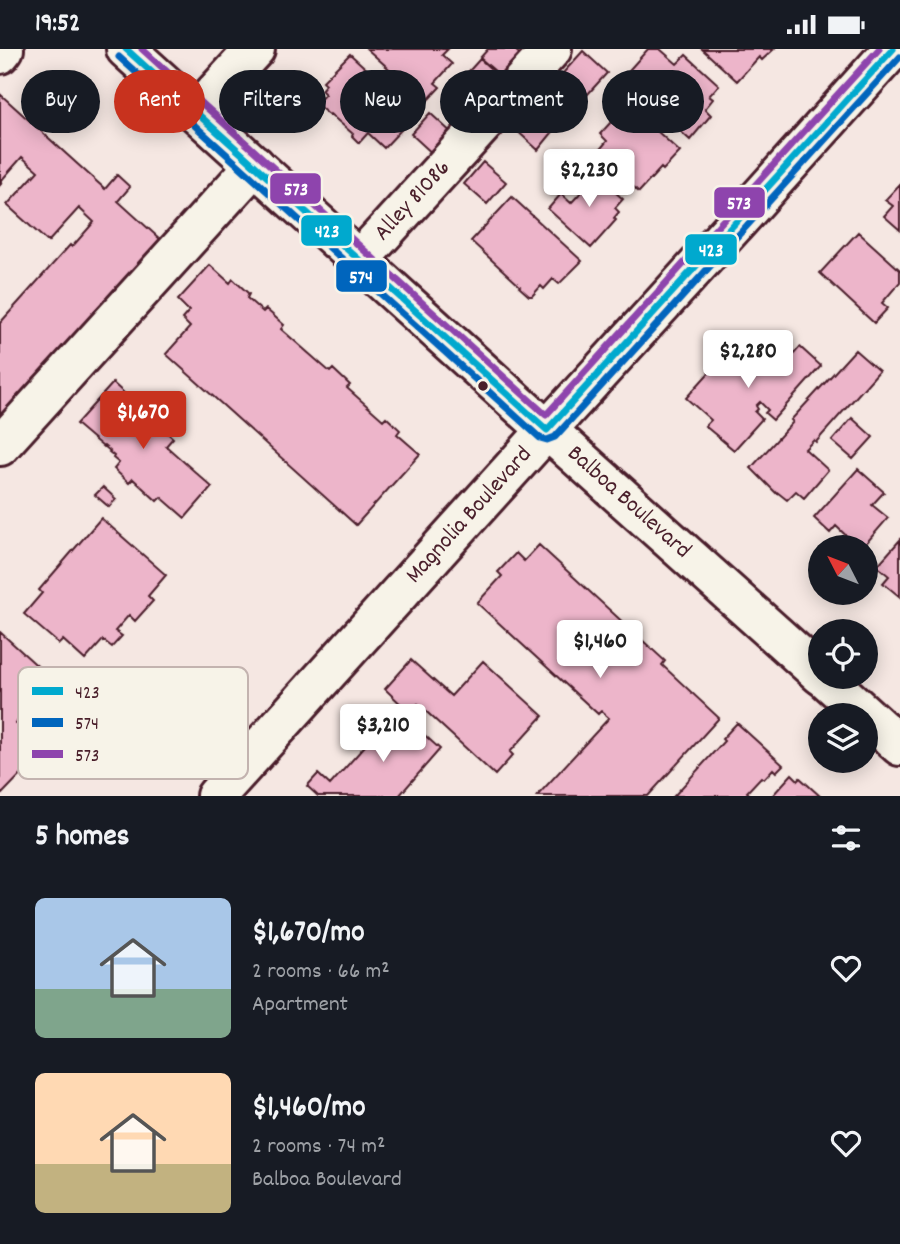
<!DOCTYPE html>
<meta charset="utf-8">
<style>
:root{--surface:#171b24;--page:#20242c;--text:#f1f3f6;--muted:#9ea1a6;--accent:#c8321e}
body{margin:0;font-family:Dekko,sans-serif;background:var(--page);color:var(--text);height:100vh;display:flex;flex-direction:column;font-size:26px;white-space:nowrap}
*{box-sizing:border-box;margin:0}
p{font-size:23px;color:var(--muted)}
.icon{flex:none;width:38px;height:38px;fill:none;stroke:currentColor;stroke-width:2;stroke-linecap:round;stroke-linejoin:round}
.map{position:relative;height:747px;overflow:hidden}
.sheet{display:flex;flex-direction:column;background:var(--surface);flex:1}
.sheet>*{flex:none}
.banner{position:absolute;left:21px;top:21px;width:859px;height:63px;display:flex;gap:14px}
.needle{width:46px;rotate:312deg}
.tools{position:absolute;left:808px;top:486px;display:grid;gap:14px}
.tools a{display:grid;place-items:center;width:70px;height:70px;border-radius:50%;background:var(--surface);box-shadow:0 4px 18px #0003;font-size:35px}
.price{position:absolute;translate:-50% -60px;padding:0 16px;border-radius:7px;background:#fff;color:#222;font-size:23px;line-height:46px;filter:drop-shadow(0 2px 4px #0008)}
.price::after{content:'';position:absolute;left:50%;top:42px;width:21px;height:16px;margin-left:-10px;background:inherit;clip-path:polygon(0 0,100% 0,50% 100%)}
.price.active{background:var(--accent);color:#fff}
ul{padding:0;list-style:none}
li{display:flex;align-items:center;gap:21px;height:175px;padding:0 35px}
li span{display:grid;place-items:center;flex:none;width:196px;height:140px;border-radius:10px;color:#555}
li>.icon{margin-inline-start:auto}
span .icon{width:84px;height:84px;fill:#fffc;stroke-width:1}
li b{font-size:30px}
h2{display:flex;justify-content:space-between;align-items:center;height:84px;padding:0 35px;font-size:30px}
.pill{padding:0 24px;border-radius:32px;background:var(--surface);box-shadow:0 4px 18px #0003;font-size:24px;line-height:63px}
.pill.active{background:var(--accent);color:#fff}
.status{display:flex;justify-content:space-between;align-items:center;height:49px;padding:0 35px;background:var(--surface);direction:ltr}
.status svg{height:19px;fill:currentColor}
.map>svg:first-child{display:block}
</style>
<div class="status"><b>19:52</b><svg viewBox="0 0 49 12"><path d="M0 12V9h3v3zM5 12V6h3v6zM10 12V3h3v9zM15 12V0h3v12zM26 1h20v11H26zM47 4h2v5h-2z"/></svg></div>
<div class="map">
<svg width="900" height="747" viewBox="0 0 900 747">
<rect width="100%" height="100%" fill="#f5e7e2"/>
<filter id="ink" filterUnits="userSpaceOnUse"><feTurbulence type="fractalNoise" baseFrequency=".0143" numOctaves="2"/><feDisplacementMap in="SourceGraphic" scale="14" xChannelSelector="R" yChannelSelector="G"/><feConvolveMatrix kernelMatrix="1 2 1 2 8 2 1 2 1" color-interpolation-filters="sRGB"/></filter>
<g filter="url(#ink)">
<!-- building -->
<path fill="#edb5ca" stroke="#4a1f2b" stroke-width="2" d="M367 0H448L442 6 452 15 435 34 440 38 426 53Z
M488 0H514L523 8 504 30 480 9Z
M648 0H660L677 15 686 6 719 36 709 47 713 50 705 60 711 66 690 91 622 29Z
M702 0H774L762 11 759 8 737 32Z
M583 2 607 24 587 46 563 24Z
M350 5 416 65 384 99 368 84 359 94 352 87 353 85 330 65 329 66 316 55 325 45 321 41 326 35 323 32Z
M480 10 503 31 483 53 460 32Z
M0 45 105 140 117 126 130 138 118 152 171 200 0 376V274L70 196 72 198 94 173 79 159 48 193 7 156 38 122 22 108 0 133 2 134 0 136Z
M533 58 556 79 538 101 514 79Z
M623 60 640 77 645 71 680 103 663 121 661 119 639 143 597 104 607 92 600 85Z
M430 64 454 86 435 107 411 85Z
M483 113 506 133 487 155 464 135Z
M587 118 623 150 615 159 619 163 614 169 616 171 591 199 548 160 561 145 571 154 586 138 577 129Z
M900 135V181L884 167 893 157 885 151Z
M512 148 582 212 559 235 553 230 544 240 541 237 532 247H529L519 238 520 237 471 192Z
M858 183 900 221V233L882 254 888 259 874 274 820 224Z
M210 216 230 234 233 230 249 245 247 249 263 263 266 260 284 276 281 280 330 323 333 320 350 336 347 339 383 371 386 368 400 381 397 385 420 405 356 476 166 305 190 278 182 270 189 262 178 251Z
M743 286 768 308 761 316 774 327 800 298 821 317 773 371 765 364 768 361 760 353 756 357 758 360 755 363 762 370 734 401 705 377 711 371 686 349Z
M855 301 879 322 816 393 814 391 805 400 828 421 804 449 796 442 787 451 777 443 776 444 751 419 793 373 791 371Z
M113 334 173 389 166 397 212 438 185 469 161 448 157 452 133 430 129 434 114 420 119 414 113 409 114 407 109 403 110 402 104 397 103 398 76 375Z
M852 369 873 388 853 410 832 392Z
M858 420 884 443 872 456 888 469 862 499H859L836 477 830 484 814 469Z
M103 438 116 450 109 458 95 446Z
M101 469 166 526 148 547 153 552 135 572 129 566 115 582 122 587 112 598 103 591 85 611 63 591 59 595 24 565 42 544 39 541Z
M900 491V548L883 534 889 527 877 517Z
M539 496 665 612 662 616 719 669 648 747H537L609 669 601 662 598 665 477 554 502 527 498 523 516 504 524 512Z
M0 583 87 662 52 699 25 675 41 657 36 652 16 674 46 701 30 719 28 718 2 745 0 743Z
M411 611 451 647 483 612 543 667 510 703 513 706 495 726 418 655 410 664 385 640Z
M399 663 440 700 399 747H318L307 737 318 725 330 736 380 680 383 681Z
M737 674 783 716 776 723 773 720 764 730 761 728 747 743 750 746 749 747H674L724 692 722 690Z
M792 725 798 731 800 729 820 747H772Z"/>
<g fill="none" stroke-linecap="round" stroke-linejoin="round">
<!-- minor casing -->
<g stroke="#4a1f2b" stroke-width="44">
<g id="minor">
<path d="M0 5 4 0"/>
<path d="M197 63 255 0"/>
<path id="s1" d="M359 211 552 0"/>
<path d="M0 397 255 116"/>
<path id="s2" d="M216 747 547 381"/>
</g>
</g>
<!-- major casing -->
<g stroke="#4a1f2b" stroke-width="44">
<g id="major">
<path id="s3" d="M126 0 508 346 821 626"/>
<path d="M547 381 740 170 893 0"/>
<path d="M824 628 900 697"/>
</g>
</g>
<!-- minor -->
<use href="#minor" stroke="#f7f3e8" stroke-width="38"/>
<!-- major -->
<use href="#major" stroke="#f7f3e8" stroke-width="38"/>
<!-- bus-1 casing -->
<g stroke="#f7f3e8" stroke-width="12">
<path id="bus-1" d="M126 0 547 381 893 0"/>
</g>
<!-- bus-2 casing -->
<g stroke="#f7f3e8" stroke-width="12">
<path id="bus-2" d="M119 8 540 389 547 391 555 388 900 8"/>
</g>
<!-- bus-3 casing -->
<g stroke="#f7f3e8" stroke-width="12">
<path id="bus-3" d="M142 0 546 366 879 0"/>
</g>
<!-- bus-1 -->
<use href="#bus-1" stroke="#00a9ce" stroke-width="7"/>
<!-- bus-2 -->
<use href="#bus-2" stroke="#0065bd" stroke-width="7"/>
<!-- bus-3 -->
<use href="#bus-3" stroke="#8e44ad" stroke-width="7"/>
</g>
</g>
<!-- markers -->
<circle fill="#4a1f2b" stroke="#f7f3e8" stroke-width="2.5" cx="483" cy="337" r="6"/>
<g text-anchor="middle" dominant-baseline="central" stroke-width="7" stroke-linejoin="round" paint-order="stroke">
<!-- street labels -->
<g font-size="24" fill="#4a1f2b" stroke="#f7f3e8">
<text stroke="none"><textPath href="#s1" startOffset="80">Alley 81086</textPath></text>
<text stroke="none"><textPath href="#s3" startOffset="677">Balboa Boulevard</textPath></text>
<text stroke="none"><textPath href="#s2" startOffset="378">Magnolia Boulevard</textPath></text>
</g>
</g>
<!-- legend -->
<rect x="18" y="618" width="230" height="112" rx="10" fill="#f7f3e8" stroke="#c3b3af" stroke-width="2"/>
<rect x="32" y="638" width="31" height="8" fill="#00a9ce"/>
<rect x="32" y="669" width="31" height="9" fill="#0065bd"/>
<rect x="32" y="701" width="31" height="8" fill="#8e44ad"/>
<g font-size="19" fill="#4a1f2b">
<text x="75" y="649">423</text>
<text x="75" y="680">574</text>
<text x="75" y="712">573</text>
</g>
<g stroke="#f7f3e8" stroke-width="2.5">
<rect x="269" y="123" width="53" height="33" rx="7" fill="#8e44ad"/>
<rect x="713" y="137" width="53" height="33" rx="7" fill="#8e44ad"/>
<rect x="300" y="165" width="53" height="33" rx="7" fill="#00a9ce"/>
<rect x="684" y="184" width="54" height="33" rx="7" fill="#00a9ce"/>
<rect x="335" y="210" width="53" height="34" rx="7" fill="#0065bd"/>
</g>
<g font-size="19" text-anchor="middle" font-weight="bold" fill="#fff">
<text x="296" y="146">573</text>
<text x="739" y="160">573</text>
<text x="327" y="188">423</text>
<text x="711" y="207">423</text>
<text x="361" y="234">574</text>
</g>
</svg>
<div class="tools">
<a><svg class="needle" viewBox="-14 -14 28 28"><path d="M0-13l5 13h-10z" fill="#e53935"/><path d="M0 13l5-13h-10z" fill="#9ea1a6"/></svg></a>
<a><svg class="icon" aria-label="locate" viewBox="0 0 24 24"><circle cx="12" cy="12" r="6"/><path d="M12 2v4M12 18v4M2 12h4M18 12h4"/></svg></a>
<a><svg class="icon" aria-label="layers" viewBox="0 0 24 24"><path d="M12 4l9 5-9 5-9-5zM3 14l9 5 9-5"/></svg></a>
</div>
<b class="price" style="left:589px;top:160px">$2,230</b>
<b class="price" style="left:748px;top:341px">$2,280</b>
<b class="price active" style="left:143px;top:402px">$1,670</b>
<b class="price" style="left:600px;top:631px">$1,460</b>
<b class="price" style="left:383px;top:715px">$3,210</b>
<div class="banner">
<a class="pill">Buy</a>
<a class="pill active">Rent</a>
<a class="pill">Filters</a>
<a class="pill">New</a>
<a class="pill">Apartment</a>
<a class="pill">House</a>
</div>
</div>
<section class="sheet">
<h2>5 homes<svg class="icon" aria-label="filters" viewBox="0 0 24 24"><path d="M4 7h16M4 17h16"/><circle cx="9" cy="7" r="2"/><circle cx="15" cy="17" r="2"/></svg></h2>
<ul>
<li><span style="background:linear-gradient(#a9c7e8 65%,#7fa58c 0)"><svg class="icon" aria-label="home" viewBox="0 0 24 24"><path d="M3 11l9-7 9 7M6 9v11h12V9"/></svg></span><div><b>$1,670/mo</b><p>2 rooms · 66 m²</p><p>Apartment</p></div><svg class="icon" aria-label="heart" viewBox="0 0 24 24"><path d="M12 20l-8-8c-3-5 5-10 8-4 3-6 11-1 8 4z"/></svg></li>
<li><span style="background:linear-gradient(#ffd9b3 65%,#c2b280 0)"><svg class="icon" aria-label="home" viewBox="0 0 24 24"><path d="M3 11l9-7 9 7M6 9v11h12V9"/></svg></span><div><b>$1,460/mo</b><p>2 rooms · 74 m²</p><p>Balboa Boulevard</p></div><svg class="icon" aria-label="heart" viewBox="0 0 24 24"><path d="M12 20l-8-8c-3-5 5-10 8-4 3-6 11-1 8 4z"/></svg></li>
</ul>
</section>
